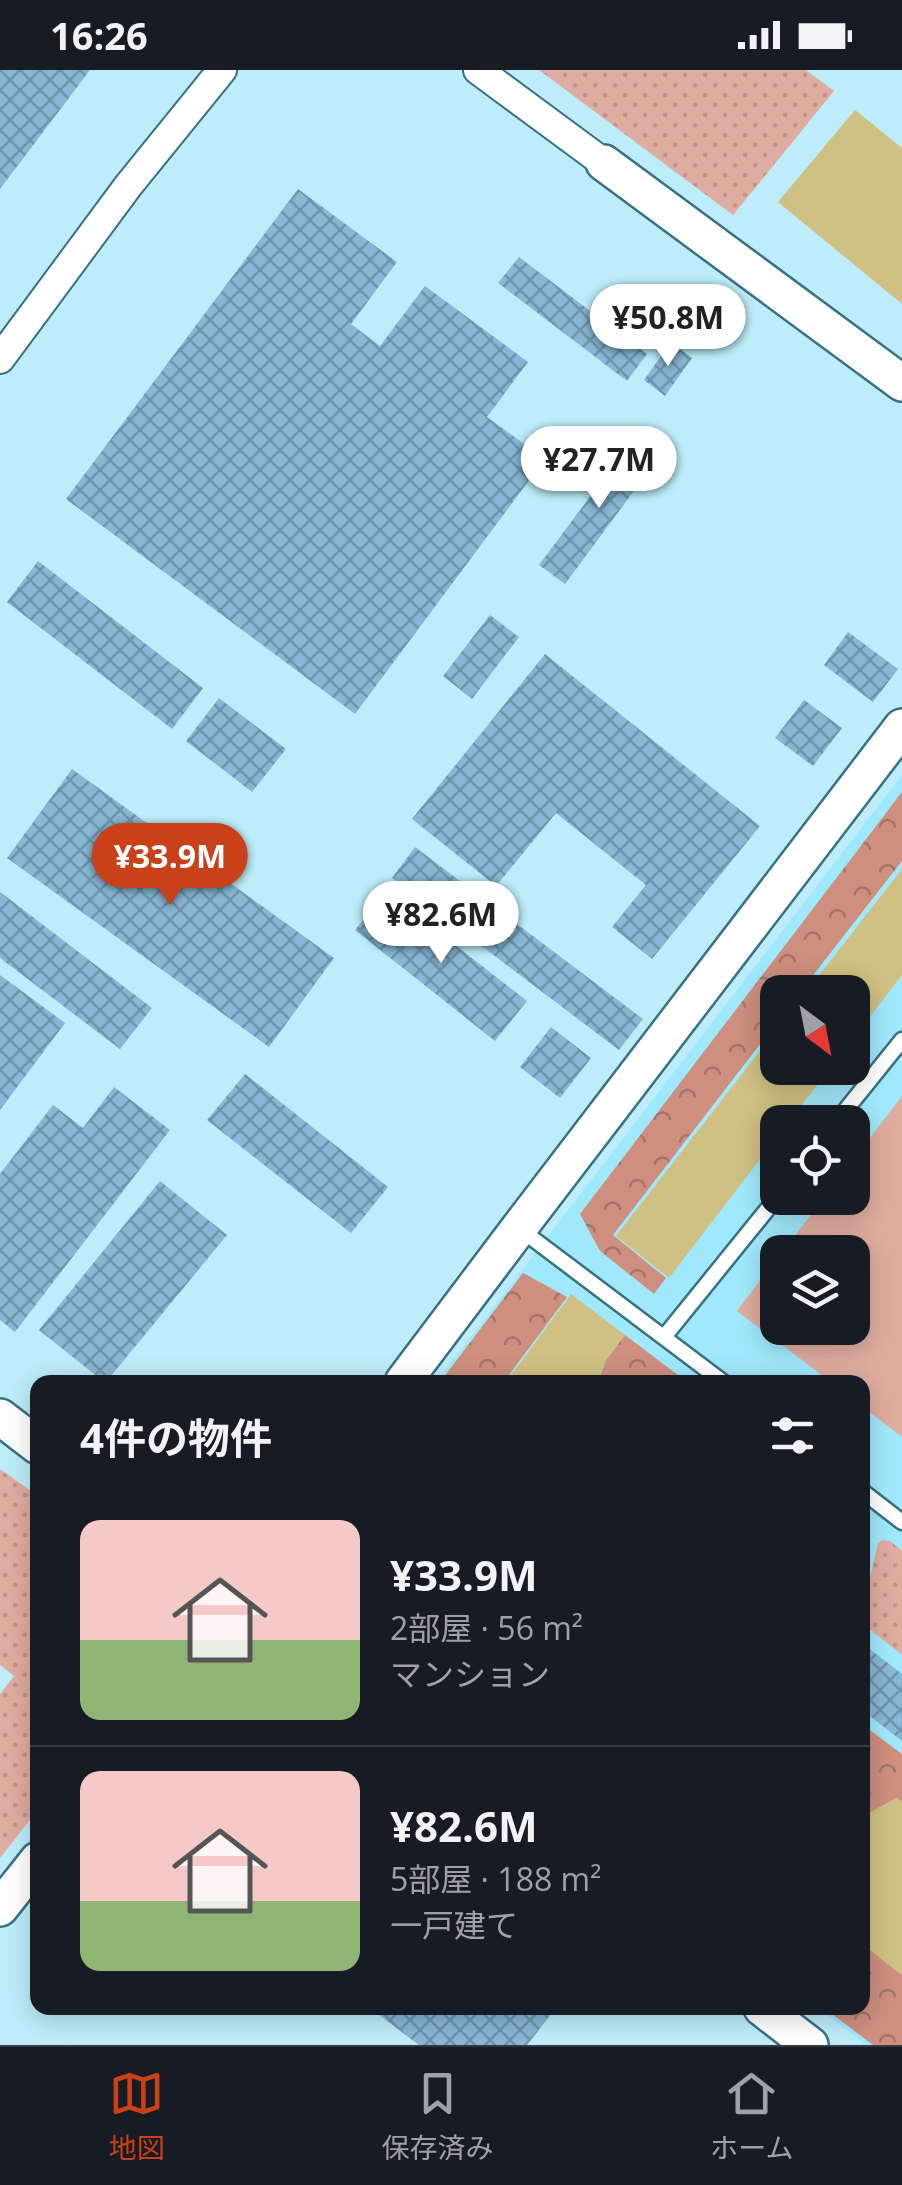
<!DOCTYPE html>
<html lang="ja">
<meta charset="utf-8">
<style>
:root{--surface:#171b24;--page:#242831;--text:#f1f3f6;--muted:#9ea1a6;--line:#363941;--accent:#c94019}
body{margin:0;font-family:"Open Sans","Noto Sans JP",sans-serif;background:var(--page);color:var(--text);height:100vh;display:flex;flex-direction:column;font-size:38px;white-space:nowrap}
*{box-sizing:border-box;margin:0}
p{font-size:32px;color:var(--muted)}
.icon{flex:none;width:55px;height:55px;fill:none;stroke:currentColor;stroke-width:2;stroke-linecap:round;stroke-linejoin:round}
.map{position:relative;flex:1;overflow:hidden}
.side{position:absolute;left:30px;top:1305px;width:840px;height:640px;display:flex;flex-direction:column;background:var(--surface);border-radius:20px;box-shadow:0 5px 25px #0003}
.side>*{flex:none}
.needle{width:65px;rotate:148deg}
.controls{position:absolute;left:760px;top:905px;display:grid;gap:20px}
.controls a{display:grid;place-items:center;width:110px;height:110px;border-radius:20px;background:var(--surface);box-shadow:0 5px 25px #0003;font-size:50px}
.price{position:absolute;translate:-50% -85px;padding:0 22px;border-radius:35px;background:#fff;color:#222;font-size:32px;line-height:65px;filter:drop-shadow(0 2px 5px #0008)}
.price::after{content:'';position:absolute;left:50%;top:60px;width:30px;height:22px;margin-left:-15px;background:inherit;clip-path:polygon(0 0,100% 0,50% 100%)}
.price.current{background:var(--accent);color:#fff}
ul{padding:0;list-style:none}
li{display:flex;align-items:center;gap:30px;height:250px;padding:0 50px}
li+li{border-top:2px solid var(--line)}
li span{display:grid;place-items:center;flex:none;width:280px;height:200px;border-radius:20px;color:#555}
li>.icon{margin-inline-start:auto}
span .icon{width:120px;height:120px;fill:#fffc;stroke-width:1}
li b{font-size:42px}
h2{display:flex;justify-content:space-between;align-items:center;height:120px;padding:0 50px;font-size:42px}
.status{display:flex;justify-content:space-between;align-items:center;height:70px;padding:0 50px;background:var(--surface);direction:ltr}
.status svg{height:28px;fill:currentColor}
.dock{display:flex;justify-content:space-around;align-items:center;height:140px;border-top:2px solid var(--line);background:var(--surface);font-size:28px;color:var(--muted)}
.dock a{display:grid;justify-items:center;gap:5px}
.dock .current{color:var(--accent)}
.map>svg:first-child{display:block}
</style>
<div class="status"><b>16:26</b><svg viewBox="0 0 49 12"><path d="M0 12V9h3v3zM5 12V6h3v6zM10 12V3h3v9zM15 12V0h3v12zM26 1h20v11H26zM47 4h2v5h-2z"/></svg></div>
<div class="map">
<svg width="902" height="1975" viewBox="0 0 902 1975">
<defs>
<pattern id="grass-dots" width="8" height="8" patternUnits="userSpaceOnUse" patternTransform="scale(2.5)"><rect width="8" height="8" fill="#dfad9f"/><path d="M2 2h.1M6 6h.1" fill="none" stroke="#be9589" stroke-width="1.8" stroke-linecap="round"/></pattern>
<pattern id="forest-crowns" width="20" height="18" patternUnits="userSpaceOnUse" patternTransform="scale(2.5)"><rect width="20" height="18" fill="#ce8f7e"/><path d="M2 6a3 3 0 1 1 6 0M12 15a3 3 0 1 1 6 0" fill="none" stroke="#a67568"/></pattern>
<pattern id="building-cross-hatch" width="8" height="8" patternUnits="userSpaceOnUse" patternTransform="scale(2.5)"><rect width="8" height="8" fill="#87b7d4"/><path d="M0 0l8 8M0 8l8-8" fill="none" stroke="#6d95ad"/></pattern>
</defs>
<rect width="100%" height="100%" fill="#bdedfa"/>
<!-- built -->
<path fill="#a0e9fc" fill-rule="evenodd" d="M902 705V1975H866L818 1938H862V1312H436ZM778 922H852V998H778ZM778 1052H852V1128H778ZM778 1182H852V1258H778Z"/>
<!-- grass -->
<path fill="url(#grass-dots)" d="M539 0H806L834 21 733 145Z
M0 1399 38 1426 37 1741 0 1788V1624L14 1606 0 1595Z
M883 1470 890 1471 902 1481V1585L863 1554V1538L878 1473Z"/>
<!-- forest -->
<path fill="url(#forest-crowns)" d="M902 722V791L800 922H778L777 952 613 1165 666 1208 654 1224 600 1181 580 1144Z
M523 1203 567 1227 504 1312H440Z
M625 1265 687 1312H598L606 1290Z
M862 1654 902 1684V1732L897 1728 869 1743H863Z
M863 1874 902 1905V1975H873L824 1938H862Z"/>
<!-- pitch -->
<path fill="#dfad9f" d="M902 1026V1367L863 1337 862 1312H831L737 1241 777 1188 778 1258H852V1182H782L824 1128H852L853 1090Z"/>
<!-- water -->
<path fill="#d0c083" d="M855 40 902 78V234L778 132Z
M902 799V905L853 969 852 922H806Z
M777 959 778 998H831L788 1052H778L777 1067 669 1208 616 1166Z
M571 1224 625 1265 606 1290 598 1312H506Z
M897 1728 902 1732V1905L862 1874 863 1743H869Z"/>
<!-- building -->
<path fill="url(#building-cross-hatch)" d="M0 0H90L0 119Z
M298 119 397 192 351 254 380 276 425 216 528 292 487 347 545 389 355 644 66 429Z
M519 187 647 284 627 311 498 213Z
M671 272 692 288 665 326 644 310Z
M634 368 659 387 565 514 539 495Z
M38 491 203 618 172 659 7 532Z
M490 545 519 567 472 629 443 606Z
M848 562 898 599 873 632 824 595Z
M545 584 760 756 652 889 612 857 646 815 556 743 496 816 412 749Z
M219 628 286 679 252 722 186 671Z
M804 630 842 658 813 696 775 668Z
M72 699 334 888 269 977 7 788Z
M415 777 643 949 619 980 392 808Z
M386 821 527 931 495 971 355 860Z
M0 822 152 938 120 979 0 888Z
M0 905 65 953 0 1040Z
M551 957 591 988 560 1028 520 997Z
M245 1004 388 1117 351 1163 207 1050Z
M114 1017 170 1060 15 1262 0 1250V1104L53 1035 83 1058Z
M160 1111 227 1165 106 1312H104L39 1260Z
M862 1573 902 1604V1671L862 1640Z
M370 1938H556L527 1975H419Z"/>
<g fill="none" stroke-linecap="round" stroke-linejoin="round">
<!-- service casing -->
<g stroke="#367281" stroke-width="19">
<path id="service" d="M836 1052 902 970
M520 1159 723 1312
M664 1267 778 1126
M862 1421 902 1452"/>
</g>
<!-- minor casing -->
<g stroke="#367281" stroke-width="32">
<path id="minor" d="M478 0 604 93
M0 289 128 116 222 0"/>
</g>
<!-- tertiary casing -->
<g stroke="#367281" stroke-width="40">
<path id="tertiary" d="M604 93 902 313
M403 1312 519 1158 902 657
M0 1347 38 1376
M0 1838 38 1790
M762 1938 810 1975"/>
</g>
<!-- service -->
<use href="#service" stroke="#fff" stroke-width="14"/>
<!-- minor -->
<use href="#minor" stroke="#fff" stroke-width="28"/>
<!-- tertiary -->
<use href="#tertiary" stroke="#fff" stroke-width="35"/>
</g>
</svg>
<div class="controls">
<a><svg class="needle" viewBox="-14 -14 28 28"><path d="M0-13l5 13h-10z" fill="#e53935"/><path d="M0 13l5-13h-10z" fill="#9ea1a6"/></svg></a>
<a><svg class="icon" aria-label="locate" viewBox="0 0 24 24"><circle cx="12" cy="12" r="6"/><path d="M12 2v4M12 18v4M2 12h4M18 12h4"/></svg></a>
<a><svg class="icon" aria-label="layers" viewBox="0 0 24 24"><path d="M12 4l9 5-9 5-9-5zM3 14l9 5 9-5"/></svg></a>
</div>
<b class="price" style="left:668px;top:299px">¥50.8M</b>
<b class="price" style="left:599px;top:441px">¥27.7M</b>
<b class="price current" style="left:170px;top:838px">¥33.9M</b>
<b class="price" style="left:441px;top:896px">¥82.6M</b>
<section class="side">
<h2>4件の物件<svg class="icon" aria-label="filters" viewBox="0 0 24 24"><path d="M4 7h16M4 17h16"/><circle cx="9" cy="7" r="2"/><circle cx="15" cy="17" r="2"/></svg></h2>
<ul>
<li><span style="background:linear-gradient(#f6c9c9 60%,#8fb573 0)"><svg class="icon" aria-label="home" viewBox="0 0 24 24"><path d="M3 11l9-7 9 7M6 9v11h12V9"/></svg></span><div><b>¥33.9M</b><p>2部屋 · 56 m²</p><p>マンション</p></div></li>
<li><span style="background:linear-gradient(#f6c9c9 65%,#8fb573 0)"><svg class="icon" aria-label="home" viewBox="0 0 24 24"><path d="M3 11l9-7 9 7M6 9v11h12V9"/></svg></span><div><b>¥82.6M</b><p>5部屋 · 188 m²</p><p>一戸建て</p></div></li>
</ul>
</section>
</div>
<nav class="dock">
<a class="current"><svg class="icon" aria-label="map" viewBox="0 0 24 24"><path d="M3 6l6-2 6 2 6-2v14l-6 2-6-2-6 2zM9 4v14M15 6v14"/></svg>地図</a>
<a><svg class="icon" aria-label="saved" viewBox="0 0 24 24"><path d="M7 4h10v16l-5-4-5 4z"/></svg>保存済み</a>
<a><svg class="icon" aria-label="home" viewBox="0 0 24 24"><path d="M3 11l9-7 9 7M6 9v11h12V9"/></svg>ホーム</a>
</nav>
